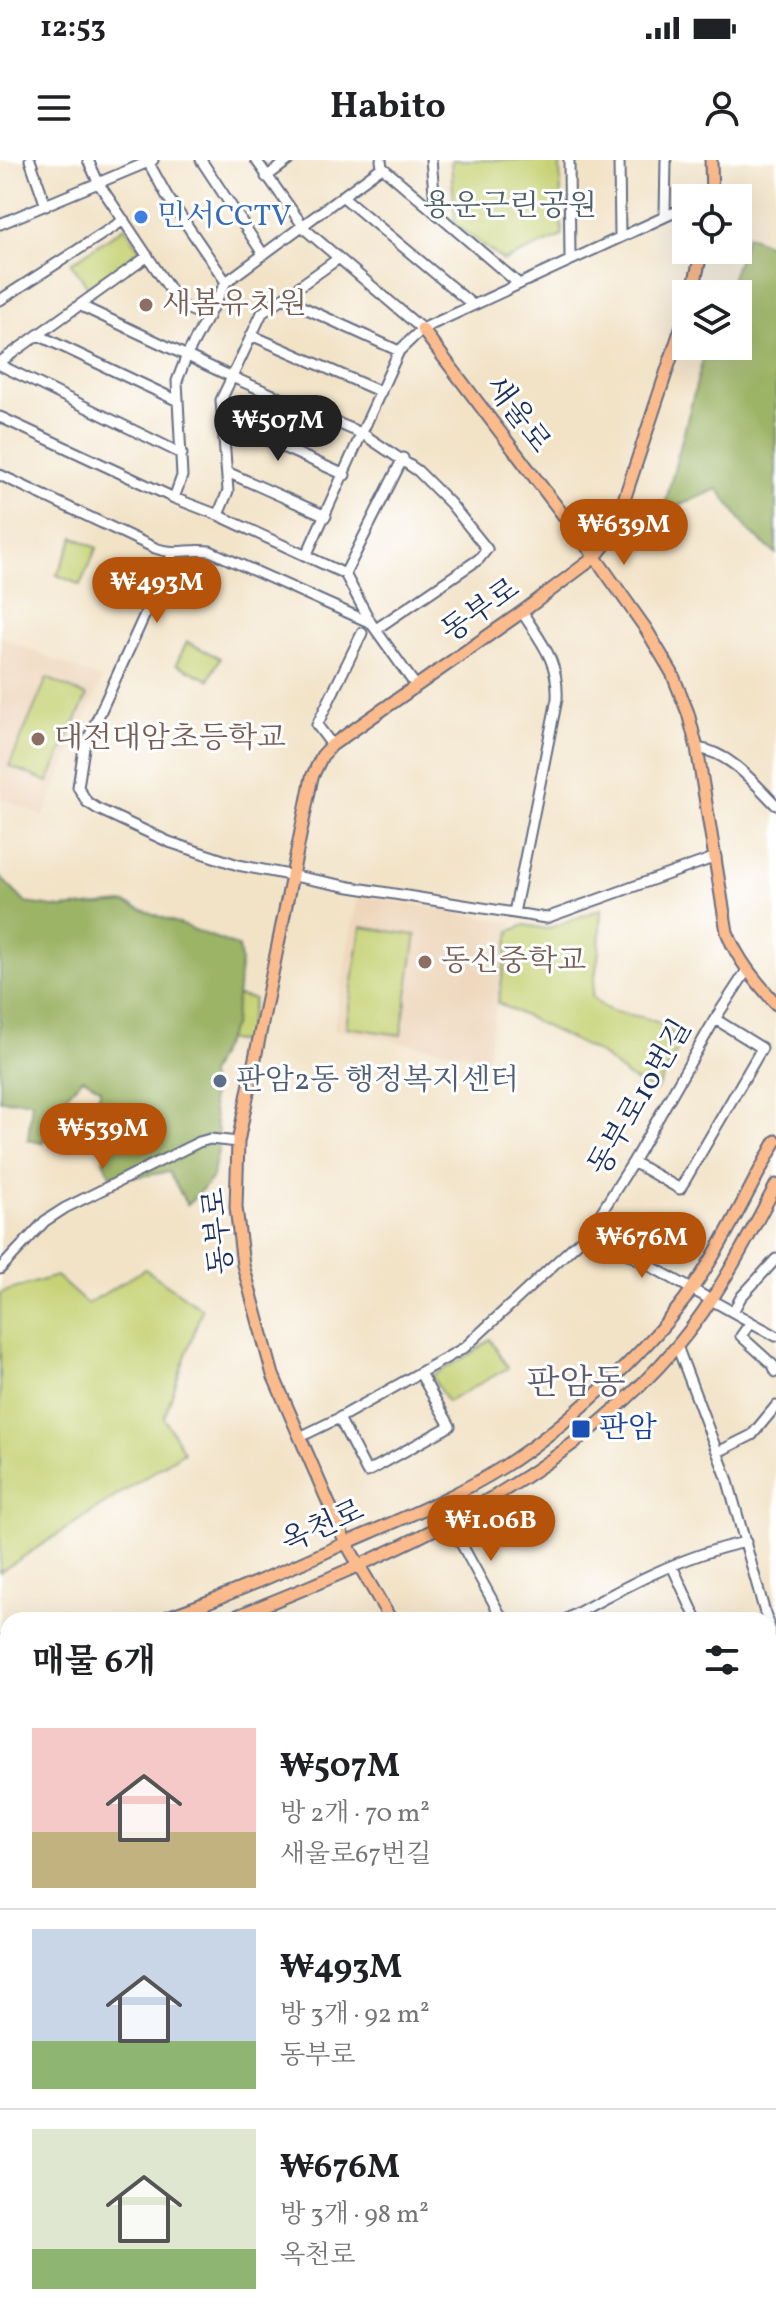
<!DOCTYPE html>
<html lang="ko">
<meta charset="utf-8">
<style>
:root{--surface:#fff;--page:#f6f6f6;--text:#202124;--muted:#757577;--line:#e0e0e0;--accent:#b45309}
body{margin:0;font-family:Vollkorn,"Noto Serif KR",serif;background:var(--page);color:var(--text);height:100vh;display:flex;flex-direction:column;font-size:30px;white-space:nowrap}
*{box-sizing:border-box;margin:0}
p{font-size:26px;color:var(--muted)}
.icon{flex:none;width:44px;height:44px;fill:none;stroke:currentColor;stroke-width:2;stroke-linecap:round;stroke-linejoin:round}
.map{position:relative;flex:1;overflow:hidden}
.panel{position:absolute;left:0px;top:1452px;width:776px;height:712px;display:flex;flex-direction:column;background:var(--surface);border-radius:24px 24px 0 0;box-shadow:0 8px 32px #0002}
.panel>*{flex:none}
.buttons{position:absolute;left:672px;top:24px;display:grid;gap:16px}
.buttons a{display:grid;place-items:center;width:80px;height:80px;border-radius:0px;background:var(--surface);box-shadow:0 8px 32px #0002;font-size:40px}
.price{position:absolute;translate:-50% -68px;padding:0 18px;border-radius:28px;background:var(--accent);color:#fff;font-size:26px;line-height:52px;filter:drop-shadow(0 2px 4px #0008)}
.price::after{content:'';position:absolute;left:50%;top:48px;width:24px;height:18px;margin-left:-12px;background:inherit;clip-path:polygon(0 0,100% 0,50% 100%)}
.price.active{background:#222;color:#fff}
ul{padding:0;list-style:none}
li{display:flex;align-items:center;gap:24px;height:200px;padding:0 32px}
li+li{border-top:2px solid var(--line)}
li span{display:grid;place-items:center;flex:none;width:224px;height:160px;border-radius:0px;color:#555}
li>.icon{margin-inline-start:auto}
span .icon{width:96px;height:96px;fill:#fffc;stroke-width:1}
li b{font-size:34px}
h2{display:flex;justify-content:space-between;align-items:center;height:96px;padding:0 32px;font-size:34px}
.status{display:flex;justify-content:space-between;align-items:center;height:56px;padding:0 40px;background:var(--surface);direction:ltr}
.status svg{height:22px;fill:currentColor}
header{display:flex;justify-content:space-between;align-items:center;height:104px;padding:0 32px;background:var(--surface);font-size:36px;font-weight:700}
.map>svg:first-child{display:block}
</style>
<div class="status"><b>12:53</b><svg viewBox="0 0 49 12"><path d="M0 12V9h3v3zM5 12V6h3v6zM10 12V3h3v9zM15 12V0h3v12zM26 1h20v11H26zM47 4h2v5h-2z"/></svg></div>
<header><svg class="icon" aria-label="menu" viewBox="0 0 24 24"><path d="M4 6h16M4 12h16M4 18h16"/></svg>Habito<svg class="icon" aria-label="person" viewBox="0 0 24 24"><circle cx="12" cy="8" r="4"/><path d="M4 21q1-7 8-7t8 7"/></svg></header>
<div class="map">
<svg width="776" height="2164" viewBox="0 0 776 2164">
<rect width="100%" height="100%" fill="#fff"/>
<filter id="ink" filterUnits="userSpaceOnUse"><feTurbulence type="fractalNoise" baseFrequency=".0125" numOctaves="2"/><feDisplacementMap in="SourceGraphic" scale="16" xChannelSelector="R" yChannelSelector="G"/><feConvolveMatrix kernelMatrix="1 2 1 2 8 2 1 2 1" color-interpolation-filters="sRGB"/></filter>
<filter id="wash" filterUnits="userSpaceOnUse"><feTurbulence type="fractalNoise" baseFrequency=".006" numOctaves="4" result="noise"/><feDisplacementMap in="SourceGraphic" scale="32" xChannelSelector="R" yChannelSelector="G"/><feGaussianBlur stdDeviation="1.8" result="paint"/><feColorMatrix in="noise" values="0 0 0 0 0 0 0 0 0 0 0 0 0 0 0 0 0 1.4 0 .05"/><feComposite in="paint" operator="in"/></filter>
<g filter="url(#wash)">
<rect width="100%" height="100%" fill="#f2e3c7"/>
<!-- built -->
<path fill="#eed6bb" d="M0 477 102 520 43 656 0 638Z
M358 735 512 762 487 898 333 870Z"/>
<!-- green -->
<path fill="#c6d274" stroke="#708069" stroke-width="2" d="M451 0H560L562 76 504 101 455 64Z
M125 67 143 95 90 130 71 103Z
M74 377 97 388 80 425 57 415Z
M187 482 220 498 209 520 176 504Z
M47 518 87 536 48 622 9 606Z
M601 749 599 791 592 836C611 860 630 850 656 862 665 866 674 874 683 880L655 932 627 916 599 893 498 843 510 771 525 765 547 769Z
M361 767 416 775 401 875 346 867Z
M204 829 254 839 245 883 195 873Z
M145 1109 202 1149 164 1258 184 1292 0 1412V1133L56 1116 87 1144Z
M490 1179 508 1208 447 1242 432 1216 472 1193Z"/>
<!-- forest -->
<path fill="#9cb466" stroke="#5c7262" stroke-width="2" d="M747 75 776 88V394L749 371 718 329 663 352 704 195 697 186H738V134H726Z
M0 717 26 743 61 748 125 743 239 787 241 802 234 864 209 914 212 945 220 981 212 1019 187 1045 169 1012 112 1020 103 1000 113 975 81 982 101 929 83 918 68 933 42 983 28 980 32 941 0 940Z
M141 2156H234L233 2164H142Z
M344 2156H459L461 2164H337Z"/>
</g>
<g filter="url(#ink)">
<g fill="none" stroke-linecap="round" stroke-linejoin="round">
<!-- minor casing -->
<g stroke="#666e83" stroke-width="13">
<path id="minor" d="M30 0 46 46
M88 0 99 24 181 146 208 157
M147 0 167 36 226 122
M201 0 263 94
M256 0 306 70 422 169
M381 0 382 7 519 124
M431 0 436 53
M569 0 570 100
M619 0 620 76
M266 17 289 0
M342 36 473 145
M665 55 666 0
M0 64 153 0
M283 138 399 191
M0 140 124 60
M79 145 232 217 363 274 418 311 450 343 487 389 479 399 376 469
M38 175 176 240
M251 175 381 232
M0 202 148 96
M0 205 182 294
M0 257 174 338 218 355 345 414 371 463 416 526
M224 261 345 315
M227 312 326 356
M0 315 155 388C176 396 188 388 210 391L371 463
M174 338 182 316 177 221 187 195 226 122 382 7
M218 355 228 331 221 240 232 217 262 153 339 98
M172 395 84 588 78 627 87 642 98 649 169 682 238 705 350 727 546 758 716 697
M306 396 399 191 422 169 686 47
M345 414 403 298
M332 585 317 565 362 473
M697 588C731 593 753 622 776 645
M514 753 557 539C559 501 541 482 522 452
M633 1002 680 1029 762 888 715 859
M589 1072 776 1176
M0 1109 45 1061 65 1048 199 982 210 979 238 982
M733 1152 741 1137 776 1099
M751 1162 741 1176 773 1205 776 1212
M677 1186 727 1318 767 1460
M339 1258 367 1312 450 1266 420 1213
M300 1277 339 1258 464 1188 589 1072 633 1002 715 859 747 810
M718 1292 752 1275 776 1246
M450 1363 503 1460
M672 1406 697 1460
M565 1460C622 1428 682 1395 746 1382
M768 1462 771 1471 768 1481
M768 1490 776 1500
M0 1586 8 1590
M768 1601 776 1597
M0 1668 8 1671
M768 1694 776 1691
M768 1712 776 1708
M768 1734 776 1742
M768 2011 776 2008
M8 2037 3 2039 8 2069
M768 2058 776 2055
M768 2105 776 2101
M768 2134 776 2131
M38 2156 43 2164
M693 2164 714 2156"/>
</g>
<!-- major casing -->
<g stroke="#666e83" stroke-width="15">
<path id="major" d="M711 0 712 38
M692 134 702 90
M422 169 595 397 646 469 672 513 688 553 697 588 727 772C738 801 756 821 776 844
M159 1460C220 1439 280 1413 339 1386 394 1362 452 1339 503 1307 564 1268 641 1197 685 1139 721 1090 746 1034 776 981
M227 1460C391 1395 561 1324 678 1185 718 1137 747 1080 776 1025
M391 1460 346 1383 273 1215 243 1105 236 1047 238 982 312 617 322 596 332 585 522 452 595 397 612 376 686 153
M0 1481H8
M0 1506H8
M667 2156 670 2164"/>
</g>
<!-- minor -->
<use href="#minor" stroke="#fff" stroke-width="9"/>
<!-- major -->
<use href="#major" stroke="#fbbb8d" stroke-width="11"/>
<!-- rail casing -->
<g stroke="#1b2f5e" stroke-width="5">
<path id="rail" d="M0 1616 8 1619
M768 1629 776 1625
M0 1634 8 1637
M768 1654 776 1649
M768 1671 776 1667"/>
</g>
<!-- rail -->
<use href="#rail" stroke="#fff" stroke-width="2" stroke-dasharray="6" stroke-linecap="butt"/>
</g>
</g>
<!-- markers -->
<circle fill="#3f7fe0" stroke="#fff" stroke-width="3" cx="141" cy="57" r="8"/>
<g fill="#8d6e63" stroke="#fff" stroke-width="3">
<circle cx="146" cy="145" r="8"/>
<circle cx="38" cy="579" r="8"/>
<circle cx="425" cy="802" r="8"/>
</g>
<circle fill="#5c6f8a" stroke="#fff" stroke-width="3" cx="220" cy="921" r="8"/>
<rect fill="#1a4fb4" stroke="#fff" stroke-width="3" x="571" y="1259" width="20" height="20" rx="4"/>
<g text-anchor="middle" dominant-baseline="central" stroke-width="6" stroke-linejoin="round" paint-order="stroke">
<!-- park labels -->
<g font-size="30" fill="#4e6065" stroke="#fff">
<text x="510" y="47">용운근린공원</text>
</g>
<!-- shop labels -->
<g font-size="30" fill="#366cbe" stroke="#fff" text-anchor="start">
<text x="157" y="57">민서CCTV</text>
</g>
<!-- education labels -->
<g font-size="30" fill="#785e54" stroke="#fff" text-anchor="start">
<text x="162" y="145">새봄유치원</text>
<text x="54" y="579">대전대암초등학교</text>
<text x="441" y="802">동신중학교</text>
</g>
<!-- street labels -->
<g font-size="30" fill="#1b2f5e" stroke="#fff">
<text transform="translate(517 255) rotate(53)">새울로</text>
<text transform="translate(481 451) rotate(-35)">동부로</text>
<text transform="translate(641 938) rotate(-60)">동부로10번길</text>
<text transform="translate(219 1071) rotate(-96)">동부로</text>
<text transform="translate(323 1367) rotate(-24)">옥천로</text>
</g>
<!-- service labels -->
<g font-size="30" fill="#4e5e75" stroke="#fff" text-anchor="start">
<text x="236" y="921">판암2동 행정복지센터</text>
</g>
<!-- transit labels -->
<g font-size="30" fill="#164399" stroke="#fff" text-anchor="start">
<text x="599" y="1269">판암</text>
</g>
<!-- quarter labels -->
<g font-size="34" fill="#5d5b6f" stroke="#fff">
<text x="576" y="1224">판암동</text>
</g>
</g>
</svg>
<div class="buttons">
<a><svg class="icon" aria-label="locate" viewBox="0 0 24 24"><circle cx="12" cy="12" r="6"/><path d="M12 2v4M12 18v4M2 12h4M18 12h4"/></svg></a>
<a><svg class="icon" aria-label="layers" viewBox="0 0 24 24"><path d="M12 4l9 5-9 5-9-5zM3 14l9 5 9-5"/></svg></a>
</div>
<b class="price active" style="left:278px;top:303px">₩507M</b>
<b class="price" style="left:624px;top:407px">₩639M</b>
<b class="price" style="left:157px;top:465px">₩493M</b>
<b class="price" style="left:103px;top:1011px">₩539M</b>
<b class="price" style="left:642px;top:1120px">₩676M</b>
<b class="price" style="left:491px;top:1403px">₩1.06B</b>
<section class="panel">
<h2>매물 6개<svg class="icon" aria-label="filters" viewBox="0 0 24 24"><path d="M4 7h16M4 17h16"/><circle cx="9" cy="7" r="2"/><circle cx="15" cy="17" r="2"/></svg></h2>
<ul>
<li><span style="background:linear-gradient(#f6c9c9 65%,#c2b280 0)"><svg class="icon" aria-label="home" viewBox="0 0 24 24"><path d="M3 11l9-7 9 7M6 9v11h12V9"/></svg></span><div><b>₩507M</b><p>방 2개 · 70 m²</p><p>새울로67번길</p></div></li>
<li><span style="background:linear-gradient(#c9d6e8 70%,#8fb573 0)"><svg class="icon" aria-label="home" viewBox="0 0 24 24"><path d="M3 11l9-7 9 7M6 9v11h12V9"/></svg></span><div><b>₩493M</b><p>방 3개 · 92 m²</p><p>동부로</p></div></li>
<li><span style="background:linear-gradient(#dfe7d0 75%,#8fb573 0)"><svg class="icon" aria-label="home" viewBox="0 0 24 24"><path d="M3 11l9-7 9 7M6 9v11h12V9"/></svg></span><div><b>₩676M</b><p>방 3개 · 98 m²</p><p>옥천로</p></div></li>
</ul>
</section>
</div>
